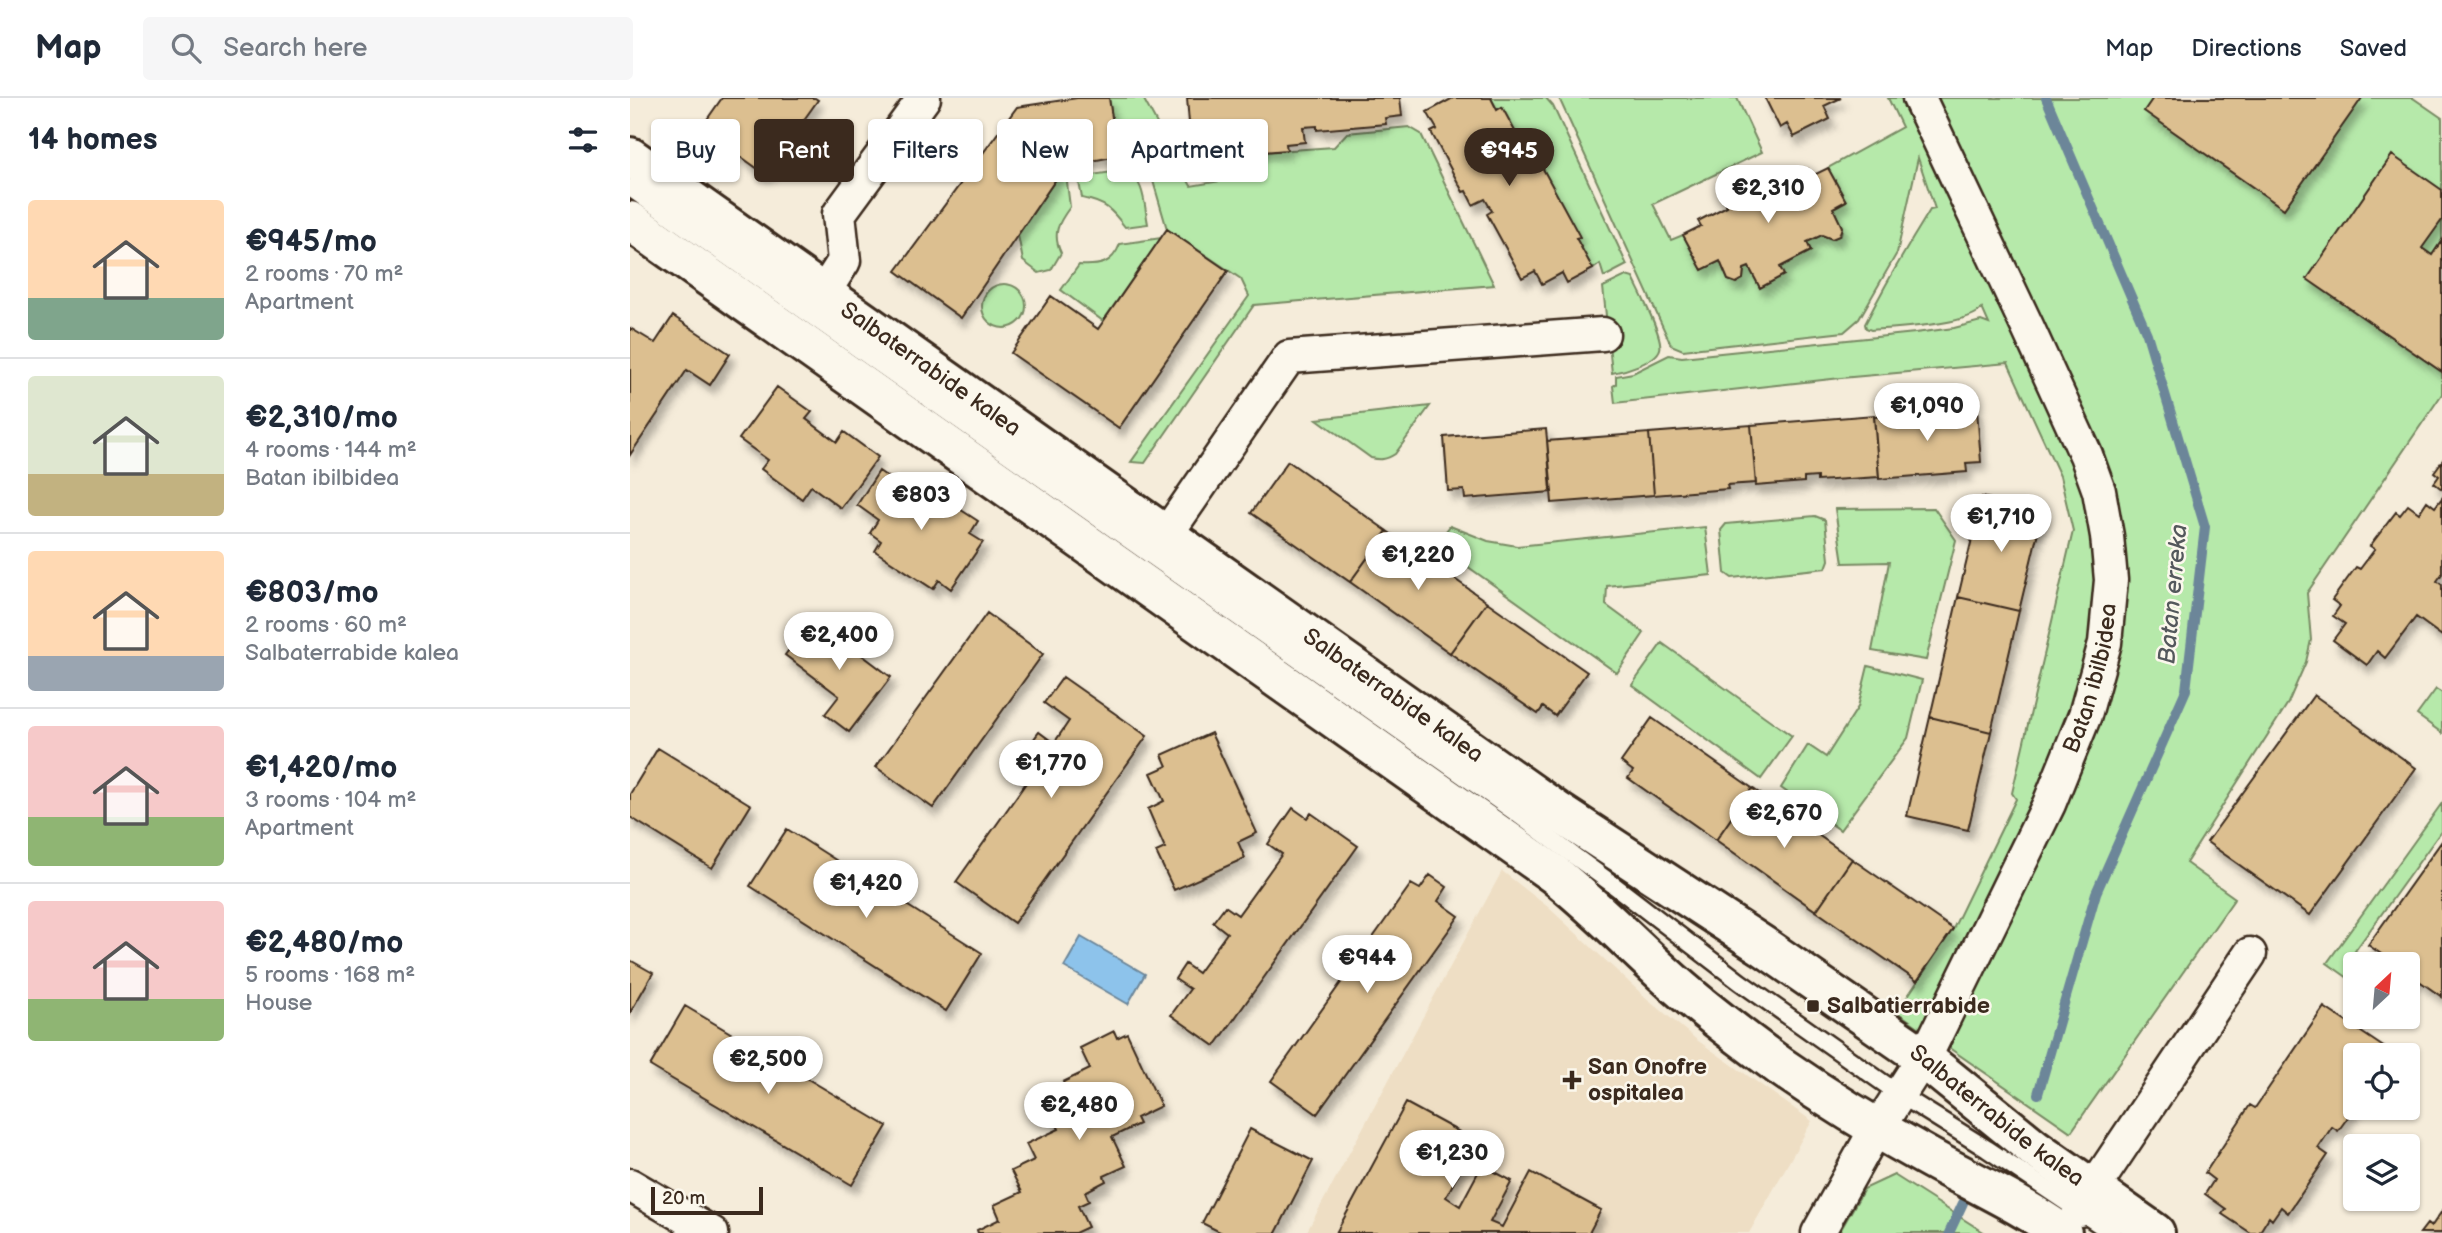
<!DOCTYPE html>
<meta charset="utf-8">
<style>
:root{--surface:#fff;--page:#f6f6f7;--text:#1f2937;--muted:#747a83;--line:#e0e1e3;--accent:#3b2a1e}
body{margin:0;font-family:"Balsamiq Sans",sans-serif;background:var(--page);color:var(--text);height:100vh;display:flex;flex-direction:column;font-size:26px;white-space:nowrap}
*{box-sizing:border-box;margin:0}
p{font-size:23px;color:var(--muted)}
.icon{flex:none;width:38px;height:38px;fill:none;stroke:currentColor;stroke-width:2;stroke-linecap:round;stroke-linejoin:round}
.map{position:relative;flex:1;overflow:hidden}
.drawer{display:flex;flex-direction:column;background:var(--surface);width:630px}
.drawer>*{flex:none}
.guide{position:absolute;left:21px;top:21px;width:665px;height:63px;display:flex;gap:14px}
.needle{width:46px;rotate:26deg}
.fabs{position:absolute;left:1713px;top:854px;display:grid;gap:14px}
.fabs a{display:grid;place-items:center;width:77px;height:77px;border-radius:7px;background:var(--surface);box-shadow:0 2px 5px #0004;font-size:35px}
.scale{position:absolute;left:21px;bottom:18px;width:112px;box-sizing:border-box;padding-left:7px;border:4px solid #3b2a1e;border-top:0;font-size:19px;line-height:24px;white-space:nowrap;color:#3b2a1e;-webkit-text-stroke:5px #fbf7ec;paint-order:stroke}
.price{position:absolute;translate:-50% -60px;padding:0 16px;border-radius:24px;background:#fff;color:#222;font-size:23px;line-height:46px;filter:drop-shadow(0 2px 4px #0008)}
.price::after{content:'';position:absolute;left:50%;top:42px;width:21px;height:16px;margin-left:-10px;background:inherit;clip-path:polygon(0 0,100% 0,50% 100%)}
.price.on{background:var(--accent);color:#fff}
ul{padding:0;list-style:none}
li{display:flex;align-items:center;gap:21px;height:175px;padding:0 28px}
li+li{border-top:2px solid var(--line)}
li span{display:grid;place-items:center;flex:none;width:196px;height:140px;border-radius:7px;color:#555}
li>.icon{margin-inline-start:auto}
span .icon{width:84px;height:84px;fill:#fffc;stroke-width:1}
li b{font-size:30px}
h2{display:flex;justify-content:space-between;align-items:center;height:84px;padding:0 28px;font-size:30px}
.tag{padding:0 24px;border-radius:7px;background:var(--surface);box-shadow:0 2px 5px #0004;font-size:24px;line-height:63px}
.tag.on{background:var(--accent);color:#fff}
header{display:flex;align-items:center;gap:42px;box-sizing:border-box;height:98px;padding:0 35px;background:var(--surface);border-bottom:2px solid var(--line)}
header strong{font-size:33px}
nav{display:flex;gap:38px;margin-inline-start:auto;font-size:24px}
.search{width:490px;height:63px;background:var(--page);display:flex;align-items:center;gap:18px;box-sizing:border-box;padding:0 24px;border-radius:7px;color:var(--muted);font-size:26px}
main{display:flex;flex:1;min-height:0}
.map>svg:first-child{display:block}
</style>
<header>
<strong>Map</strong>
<div class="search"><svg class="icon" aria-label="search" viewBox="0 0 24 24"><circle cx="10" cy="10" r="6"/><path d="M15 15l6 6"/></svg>Search here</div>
<nav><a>Map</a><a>Directions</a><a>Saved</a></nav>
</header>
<main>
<section class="drawer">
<h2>14 homes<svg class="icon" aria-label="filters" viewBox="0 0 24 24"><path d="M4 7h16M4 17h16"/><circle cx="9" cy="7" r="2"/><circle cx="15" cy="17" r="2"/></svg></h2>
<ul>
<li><span style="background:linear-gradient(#ffd9b3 70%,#7fa58c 0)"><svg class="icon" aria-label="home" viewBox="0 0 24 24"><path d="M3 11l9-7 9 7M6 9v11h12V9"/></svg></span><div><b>€945/mo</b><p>2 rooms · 70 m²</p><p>Apartment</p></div></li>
<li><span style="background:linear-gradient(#dfe7d0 70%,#c2b280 0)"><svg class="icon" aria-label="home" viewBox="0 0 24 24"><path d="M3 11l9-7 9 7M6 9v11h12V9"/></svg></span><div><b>€2,310/mo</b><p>4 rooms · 144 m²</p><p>Batan ibilbidea</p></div></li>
<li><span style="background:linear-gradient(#ffd9b3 75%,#9aa5b1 0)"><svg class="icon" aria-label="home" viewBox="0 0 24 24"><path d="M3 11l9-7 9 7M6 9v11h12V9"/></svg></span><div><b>€803/mo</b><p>2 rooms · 60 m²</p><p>Salbaterrabide kalea</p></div></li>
<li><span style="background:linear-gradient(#f6c9c9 65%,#8fb573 0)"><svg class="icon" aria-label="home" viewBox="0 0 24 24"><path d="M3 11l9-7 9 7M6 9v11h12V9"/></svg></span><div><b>€1,420/mo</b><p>3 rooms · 104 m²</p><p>Apartment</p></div></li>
<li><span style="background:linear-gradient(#f6c9c9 70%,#8fb573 0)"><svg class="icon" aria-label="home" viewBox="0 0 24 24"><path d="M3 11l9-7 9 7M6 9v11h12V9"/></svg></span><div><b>€2,480/mo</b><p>5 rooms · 168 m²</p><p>House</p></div></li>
</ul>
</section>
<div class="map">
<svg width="1812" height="1135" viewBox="0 0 1812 1135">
<defs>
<filter id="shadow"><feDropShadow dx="4.5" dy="8" stdDeviation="3.5" flood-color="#0004"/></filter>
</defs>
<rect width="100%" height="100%" fill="#f5ecda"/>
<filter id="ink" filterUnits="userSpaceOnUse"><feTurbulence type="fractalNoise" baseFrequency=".0143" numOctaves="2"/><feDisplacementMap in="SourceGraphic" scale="14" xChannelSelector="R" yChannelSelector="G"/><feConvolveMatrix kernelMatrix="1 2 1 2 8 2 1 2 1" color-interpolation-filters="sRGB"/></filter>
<g filter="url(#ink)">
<!-- built -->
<path fill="#eedec4" d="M872 773 918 809 1014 898 1067 942 1182 1023 1119 1135H676Z"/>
<!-- green -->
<path fill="#b6e9aa" stroke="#788a64" stroke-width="2" d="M479 0H513L561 88 608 80 605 56 704 49 717 35 779 29 791 36 864 187 624 207 515 365 501 364 619 198 611 181 537 131 521 76 515 65 503 59 488 58Z
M861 0H916L923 8 997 167 974 179 970 166 963 171 946 140 949 138 912 69 901 74Z
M929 0H1107L1132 54 1023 106 1041 142 1053 137 1072 172 1090 163 1098 182 1106 185 1113 181 1114 171 1119 169 1130 190 1153 177 1150 169 1181 153 1177 144 1192 137 1202 141 1211 137 1212 129 1203 110 1216 103 1198 70 1272 29 1258 0H1783L1812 20V296L1677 495 1681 542 1676 564 1658 605 1556 765 1605 800 1441 1034 1267 914 1323 831 1386 701 1382 695 1443 433 1430 378 1378 265 1211 280 985 305 983 288 986 286V278L1003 275 1039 257 1052 259 1285 235 1324 230 1351 223 1359 226 1352 210C1341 227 1263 230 1241 232L1236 230 1235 226C1255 187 1277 149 1300 112L1305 111 1288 60 1267 155 1229 221 1214 234 1053 252 1041 247Z
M435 68 440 109C428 125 422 136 431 155L421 172 409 175 393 163 388 137Z
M496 72C515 83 514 106 518 126L495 129C481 111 476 105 452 100L448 79Z
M531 140 473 223 431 192 449 167C469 168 482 167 490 146Z
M996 178 1003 180C1009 193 1034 239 1030 251 1026 264 994 273 982 275L973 189Z
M352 208a22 22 0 1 1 44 0a22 22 0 1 1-44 0Z
M800 308 765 356C756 362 750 362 741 360L687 321Z
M1304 410 1326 442 1296 562 1242 553 1259 464 1213 465 1205 411Z
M1185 418 1195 422 1199 462 1196 470 1102 480 1095 475 1091 432 1096 426Z
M820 428 858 443 887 448 1075 429 1081 477 977 488 976 507 1014 535 987 575 806 446Z
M1032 545 1162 638 1131 681 1002 587Z
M1238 568 1292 582 1278 640 1210 732 1151 690 1178 647 1196 659 1228 609Z
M1806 591 1812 595V635L1787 617Z
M1812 705V732L1725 853 1745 866H1726L1725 885 1697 865Z
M1264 1077 1355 1135H1209L1234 1091Z"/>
<!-- water -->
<path fill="#8dc3eb" stroke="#6c8699" stroke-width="2" d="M451 839 515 876 498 906 434 869Z"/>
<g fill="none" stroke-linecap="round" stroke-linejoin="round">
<!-- stream -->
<path stroke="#6c8699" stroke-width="10" d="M1408 996 1466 795 1556 592 1575 429 1517 236 1416 0
M1319 1135 1333 1105"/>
</g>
<!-- building -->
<path fill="#dcbf90" stroke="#3b2a1e" stroke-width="2" filter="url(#shadow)" d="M92 0H185L188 2 135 76 71 30Z
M447 0H479L488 58 435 68 331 220 266 173 387 9Z
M557 0H770L772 18 755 20 756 26 687 32V28L673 29 675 44 656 46 657 52 585 58 584 40 569 41 567 24 559 25Z
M823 0H861L867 12 872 9 894 50 889 53 901 74 912 69 950 139 946 140 963 171 937 185 932 175 912 186 905 173 892 180 857 116 862 113 855 101 843 107 836 93 833 94 801 34 807 31 797 14Z
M1135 0H1211L1194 8 1200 21 1164 39 1157 26 1150 30Z
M1523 0H1732L1654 111 1514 13Z
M1762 57 1812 92V122L1792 150 1802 157 1812 142V274L1677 181Z
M1198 70 1216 103 1203 110 1212 129 1209 138 1202 141 1192 137 1177 144 1181 153 1150 169 1154 177 1130 190 1119 169 1114 171 1113 181 1106 185 1098 182 1090 163 1072 172 1053 137 1071 128 1068 123 1097 108 1092 97 1141 71 1149 86 1178 71 1182 78Z
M537 131 598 173 489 330 381 255 421 198 468 231Z
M43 218 100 256 80 287 57 272 0 357V230L25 245Z
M147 289 182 314 176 321 207 344 214 334 248 359 211 410 181 388 172 401 131 371 138 362 109 341Z
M1347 311 1351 364 1336 365 1337 374 1249 381 1244 319Z
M1244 317 1249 379 1187 383V379L1174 380V384L1126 388 1121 327Z
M1121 327 1126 385 1097 387 1098 391 1024 397 1019 335Z
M916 331 922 394 835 401 834 392 818 393 814 339Z
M1019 335 1024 397 922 405 917 343Z
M658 363 757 433 720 484 621 415Z
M1812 363V391L1804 385 1809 378 1804 374Z
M249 373 288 400 296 389 348 423 340 436 353 444 321 491 309 482 303 491 245 453 251 443 240 435 248 422 227 407Z
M1352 399 1413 413 1389 513 1328 499Z
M1812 400V476L1807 483 1812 487V538L1786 519 1755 560 1747 553 1737 567 1703 542 1715 526 1703 518 1710 508 1702 502 1726 469 1730 471 1745 451 1740 448 1766 414 1770 417 1778 407 1789 415 1797 403 1805 409Z
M757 433 857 504 820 555 720 484Z
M1328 499 1389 513 1361 634 1300 619Z
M857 504 957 574 925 618 913 609 908 616 820 555Z
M357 515 413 556 303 710 246 669Z
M183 520 261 579 219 634 195 616 209 598 155 557Z
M433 579 517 638 384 825 326 784 398 682 382 671 409 634 424 645 439 623 414 605Z
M1684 597 1786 670 1680 817 1577 744Z
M1300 619 1361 634 1338 732 1277 718Z
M1022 620 1122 690 1086 742 998 680 1003 673 991 664Z
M581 635 627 735 608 744 615 760 544 792 526 754 535 750 518 711 534 703 521 675 537 668 532 657Z
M28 650 121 707 82 770 0 719V696Z
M1122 690 1222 761 1186 813 1086 742Z
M663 710 677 720 681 715 728 748 585 948 541 917 560 891 545 881 555 866 568 875 597 835 583 824 595 808 608 817 652 756 638 746Z
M157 731 352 855 316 913 120 788Z
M1812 743V899L1778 875V866H1766L1738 847Z
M1222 761 1323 831 1287 883 1186 813Z
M800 777 817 789 808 803 829 818 687 1016 641 983 781 786 790 791Z
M0 862 23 875 0 915Z
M55 908 257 1028 222 1087 20 968Z
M1694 909 1755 950 1751 957H1726V1008L1708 1033 1702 1029 1688 1050 1698 1057 1658 1115 1651 1109 1642 1122 1639 1119 1629 1135H1621L1592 1116 1596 1111 1575 1096 1584 1082 1575 1075 1620 1007 1625 1010Z
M484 933 487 940 497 935 531 1008 506 1020 509 1026 482 1039 496 1068 474 1078 476 1083 455 1094 459 1103 448 1108 458 1129 445 1135H348L347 1132 370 1121 364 1107 392 1094 381 1073 404 1062 396 1046 429 1031 418 1008 440 998 433 984 460 971 450 950Z
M776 1005 846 1043 816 1099 830 1108 852 1067 882 1083 860 1124 872 1129 901 1074 971 1112 959 1135H706Z
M620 1031 683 1063 646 1135H592L572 1125Z
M1812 1113V1135H1790L1797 1126 1801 1129Z"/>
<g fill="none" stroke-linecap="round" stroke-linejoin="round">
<!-- lane casing -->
<g stroke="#3b2a1e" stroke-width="21">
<path id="lane" d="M0 90 883 713 981 785 1110 884 1269 996 1357 1051 1482 1135"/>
</g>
<!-- street casing -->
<g stroke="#3b2a1e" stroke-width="37">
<g id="street">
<path d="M193 196 214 163 209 116 294 0"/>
<path d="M536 437 659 259 973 236"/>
<path d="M0 1087 82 1135"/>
<path d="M1449 1112 1620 856"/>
<path id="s1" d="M1188 1135 1237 1047 1300 949 1419 706 1455 617 1475 545 1481 482 1477 438 1469 393 1456 357 1397 228 1289 0"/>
</g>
</g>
<!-- secondary casing -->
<g stroke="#3b2a1e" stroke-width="44">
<g id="secondary">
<path id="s2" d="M0 59 928 714 1133 848 1282 951 1404 1050 1525 1135"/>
<path d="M0 123 924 776C963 807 997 842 1034 876 1070 909 1110 939 1150 968 1196 1000 1245 1030 1294 1057 1340 1083 1388 1104 1432 1135"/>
</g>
</g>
<!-- lane -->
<use href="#lane" stroke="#fbf7ec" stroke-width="16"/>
<!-- street -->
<use href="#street" stroke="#fbf7ec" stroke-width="32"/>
<!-- secondary -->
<use href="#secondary" stroke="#fbf7ec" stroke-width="38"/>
</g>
</g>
<!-- markers -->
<g fill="#3b2a1e" stroke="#fbf7ec" stroke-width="2.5">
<rect x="1176" y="901" width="14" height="14" rx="3.5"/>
<path d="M938.5 971.5h7v7h7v7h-7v7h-7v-7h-7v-7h7z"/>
</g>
<g text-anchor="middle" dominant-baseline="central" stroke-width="5" stroke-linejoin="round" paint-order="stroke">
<!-- street labels -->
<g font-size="23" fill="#3b2a1e" stroke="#fbf7ec">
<text stroke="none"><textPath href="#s2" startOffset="368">Salbaterrabide kalea</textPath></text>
<text stroke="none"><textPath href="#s1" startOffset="621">Batan ibilbidea</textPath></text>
<text stroke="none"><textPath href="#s2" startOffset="934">Salbaterrabide kalea</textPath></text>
<text stroke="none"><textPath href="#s2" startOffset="1670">Salbaterrabide kalea</textPath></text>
</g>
<!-- poi labels -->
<g font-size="23" font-weight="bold" fill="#3b2a1e" stroke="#fbf7ec" text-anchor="start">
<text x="1197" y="908">Salbatierrabide</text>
<text x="958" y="969">San Onofre<tspan x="958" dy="26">ospitalea</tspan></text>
</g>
<!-- water labels -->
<g font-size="24" font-style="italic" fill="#54585c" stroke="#fbf7ec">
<text transform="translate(1543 496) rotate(-85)">Batan erreka</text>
</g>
</g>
</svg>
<div class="fabs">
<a><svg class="needle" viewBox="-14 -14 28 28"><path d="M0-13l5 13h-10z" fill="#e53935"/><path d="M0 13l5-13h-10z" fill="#747a83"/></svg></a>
<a><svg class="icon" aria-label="locate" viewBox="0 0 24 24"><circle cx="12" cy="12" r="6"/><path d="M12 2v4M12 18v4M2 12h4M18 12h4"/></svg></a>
<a><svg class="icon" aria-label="layers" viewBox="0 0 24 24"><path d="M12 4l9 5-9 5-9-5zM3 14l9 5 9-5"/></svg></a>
</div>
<div class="scale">20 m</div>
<b class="price on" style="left:879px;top:90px">€945</b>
<b class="price" style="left:1138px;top:127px">€2,310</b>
<b class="price" style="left:1297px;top:345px">€1,090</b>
<b class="price" style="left:291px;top:434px">€803</b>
<b class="price" style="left:1371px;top:456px">€1,710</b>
<b class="price" style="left:788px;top:494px">€1,220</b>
<b class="price" style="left:209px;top:574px">€2,400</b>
<b class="price" style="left:421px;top:702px">€1,770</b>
<b class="price" style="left:1154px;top:752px">€2,670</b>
<b class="price" style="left:236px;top:822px">€1,420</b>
<b class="price" style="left:737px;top:897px">€944</b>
<b class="price" style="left:138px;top:998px">€2,500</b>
<b class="price" style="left:449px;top:1044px">€2,480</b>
<b class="price" style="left:822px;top:1092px">€1,230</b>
<div class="guide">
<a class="tag">Buy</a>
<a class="tag on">Rent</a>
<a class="tag">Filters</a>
<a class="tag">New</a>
<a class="tag">Apartment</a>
</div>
</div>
</main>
